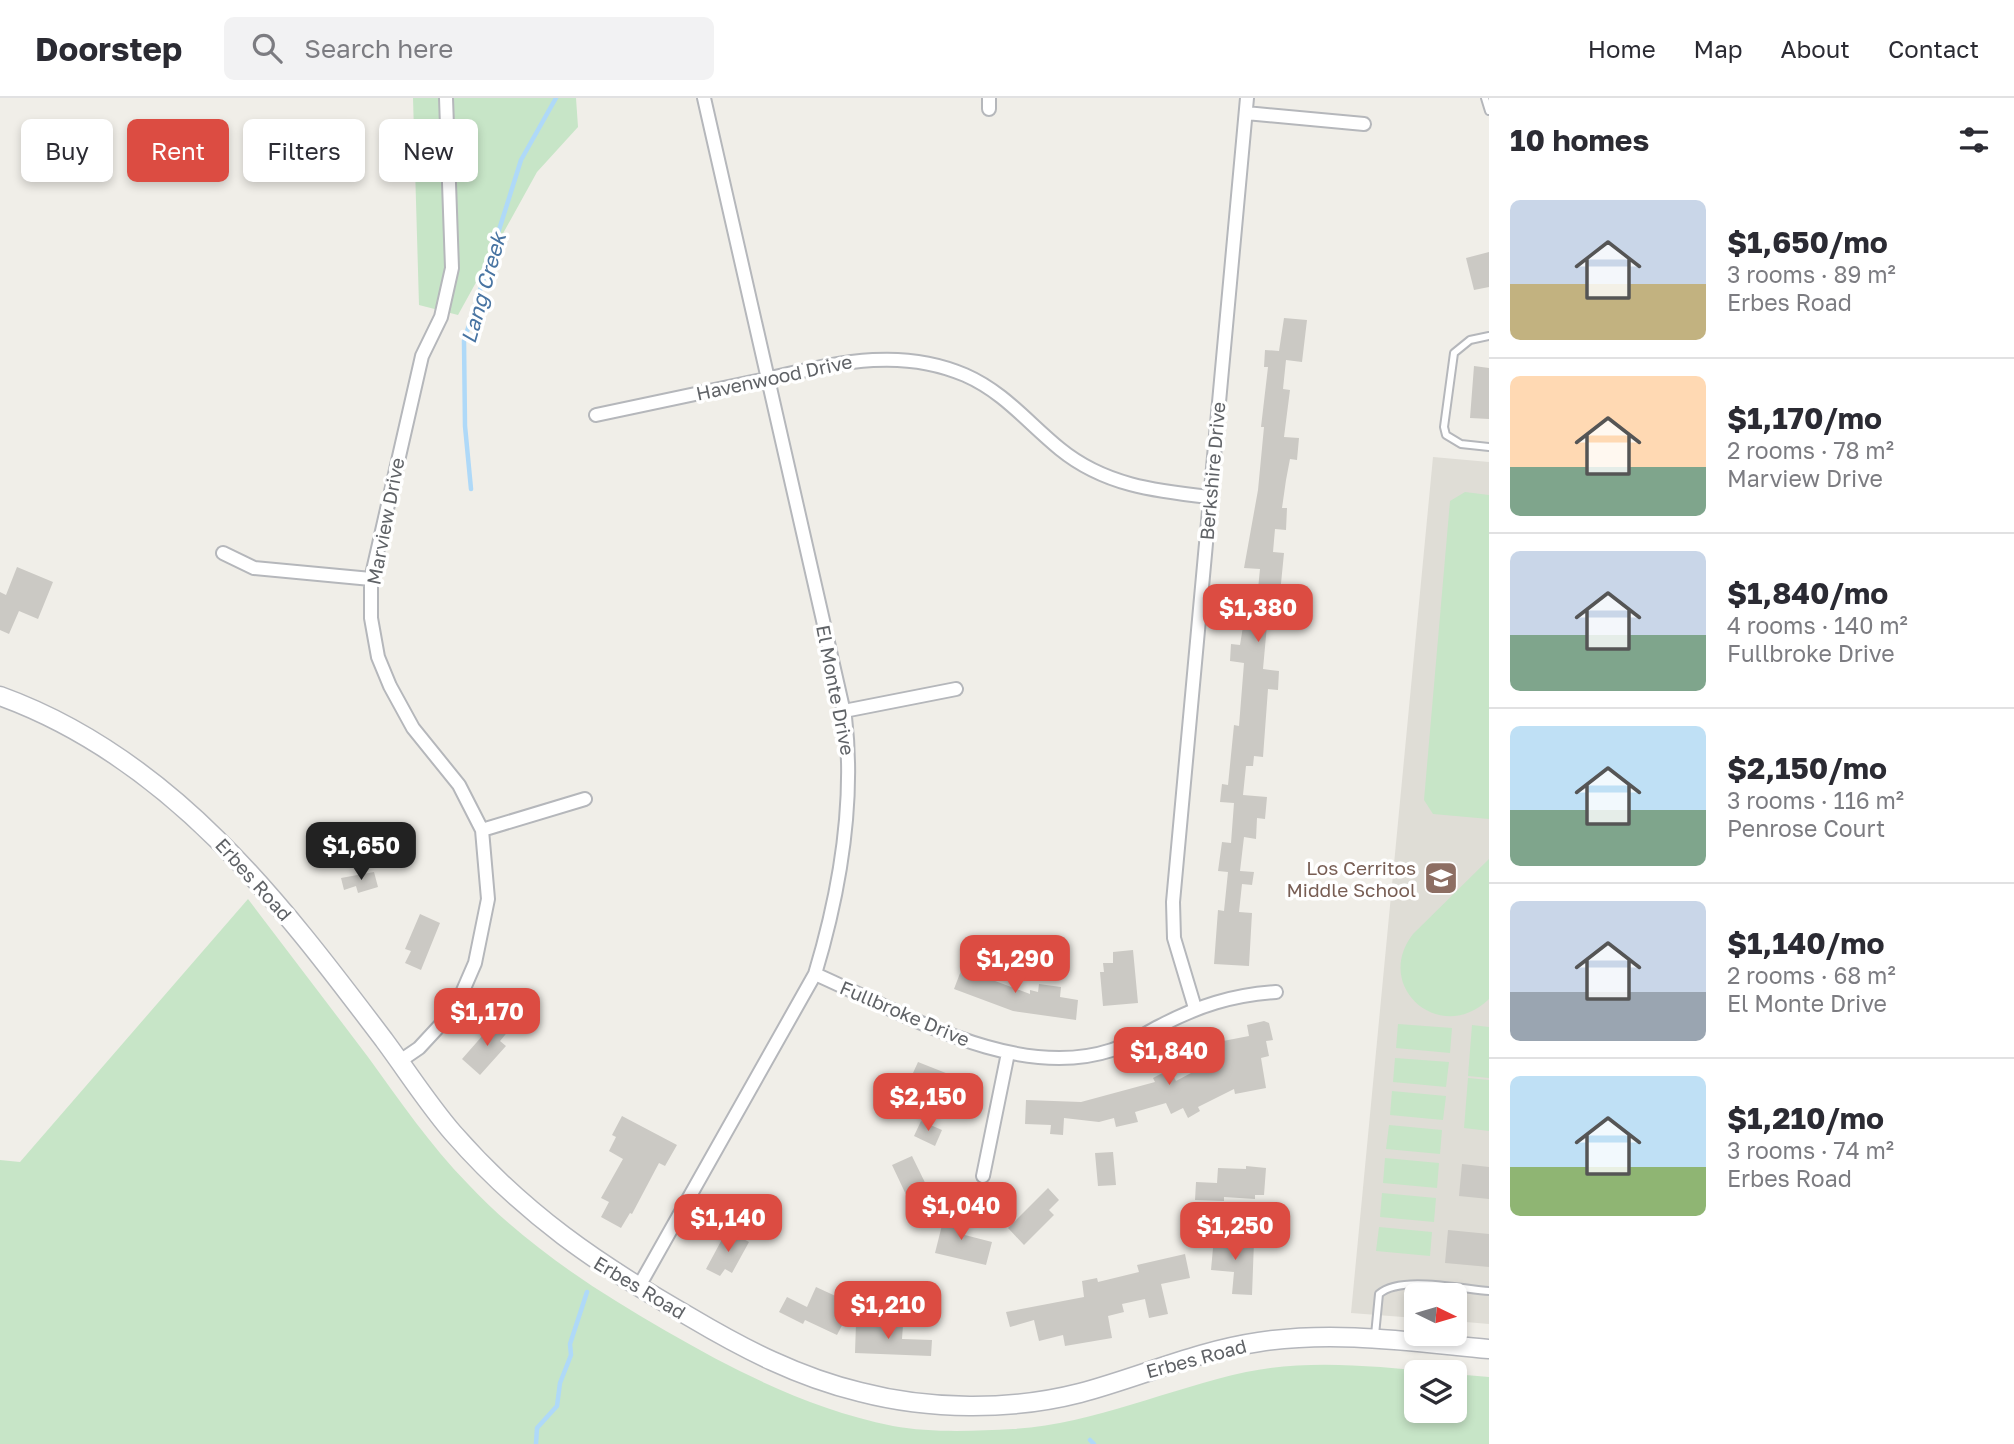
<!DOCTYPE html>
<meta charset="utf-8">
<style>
:root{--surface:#fff;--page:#f2f2f3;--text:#2b2b33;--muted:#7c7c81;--line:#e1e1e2;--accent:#dc4c42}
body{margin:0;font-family:"Golos Text",sans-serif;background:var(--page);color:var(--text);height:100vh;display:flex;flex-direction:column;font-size:26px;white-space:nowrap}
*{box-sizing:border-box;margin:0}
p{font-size:23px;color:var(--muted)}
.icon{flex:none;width:38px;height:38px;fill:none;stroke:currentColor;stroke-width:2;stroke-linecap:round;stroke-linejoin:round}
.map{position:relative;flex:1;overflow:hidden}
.sheet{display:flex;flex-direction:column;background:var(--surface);width:525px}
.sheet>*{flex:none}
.guide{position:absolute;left:21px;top:21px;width:665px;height:63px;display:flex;gap:14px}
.needle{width:46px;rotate:95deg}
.controls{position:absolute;left:1404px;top:1185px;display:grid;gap:14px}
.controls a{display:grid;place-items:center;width:63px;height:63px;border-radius:10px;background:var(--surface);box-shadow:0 4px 10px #0003;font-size:35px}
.price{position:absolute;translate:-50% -60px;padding:0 16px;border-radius:14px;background:var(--accent);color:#fff;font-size:23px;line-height:46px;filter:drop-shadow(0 2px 4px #0008)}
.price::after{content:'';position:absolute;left:50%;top:42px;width:21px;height:16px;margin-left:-10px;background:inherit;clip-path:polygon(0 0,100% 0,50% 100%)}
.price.current{background:#222;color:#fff}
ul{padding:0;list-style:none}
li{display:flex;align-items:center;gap:21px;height:175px;padding:0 21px}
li+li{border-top:2px solid var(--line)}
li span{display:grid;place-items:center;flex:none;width:196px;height:140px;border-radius:10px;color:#555}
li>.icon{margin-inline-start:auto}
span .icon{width:84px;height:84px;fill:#fffc;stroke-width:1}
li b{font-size:30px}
h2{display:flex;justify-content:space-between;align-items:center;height:84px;padding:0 21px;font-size:30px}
.pill{padding:0 24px;border-radius:10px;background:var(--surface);box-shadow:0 4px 10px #0003;font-size:24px;line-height:63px}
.pill.current{background:var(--accent);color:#fff}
header{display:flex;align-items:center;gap:42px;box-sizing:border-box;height:98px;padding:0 35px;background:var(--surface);border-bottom:2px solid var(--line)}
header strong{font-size:33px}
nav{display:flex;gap:38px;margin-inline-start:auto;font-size:24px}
.search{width:490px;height:63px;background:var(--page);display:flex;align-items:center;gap:18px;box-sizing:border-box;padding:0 24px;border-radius:10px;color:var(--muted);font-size:26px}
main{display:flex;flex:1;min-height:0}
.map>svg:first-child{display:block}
</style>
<header>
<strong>Doorstep</strong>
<div class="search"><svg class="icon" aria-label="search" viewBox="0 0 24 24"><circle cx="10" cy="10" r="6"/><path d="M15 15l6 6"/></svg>Search here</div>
<nav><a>Home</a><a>Map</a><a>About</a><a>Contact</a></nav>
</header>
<main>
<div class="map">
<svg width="1489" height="1346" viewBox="0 0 1489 1346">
<rect width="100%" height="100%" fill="#f0eee8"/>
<!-- education -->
<path fill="#dfddd6" d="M1433 359 1489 364V1226L1454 1223V1197H1416V1220L1351 1215Z"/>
<!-- green -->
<path fill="#c7e5c7" d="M413 0H576L578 29 537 74 458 217 419 207Z
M1465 394 1489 397V721L1433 716 1424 702 1450 403Z
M1489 761V901C1441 948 1372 889 1413 836Z
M248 801C288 854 328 906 368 959 400 1003 430 1047 468 1086 525 1147 595 1192 666 1233 739 1275 810 1311 893 1328 931 1335 975 1333 1013 1331 1093 1326 1168 1291 1246 1274 1308 1261 1373 1268 1436 1274H1416V1312H1454V1276L1489 1279V1346H0V1062L20 1064Z
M1398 926 1452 930 1450 955 1396 950Z
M1472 927 1489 929V980L1468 978Z
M1395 960 1449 964 1446 989 1393 984Z
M1468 980 1489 982V1033L1464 1030Z
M1392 993 1446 998 1443 1022 1390 1017Z
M1389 1027 1442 1032 1440 1056 1386 1051Z
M1385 1060 1439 1065 1437 1090 1383 1085Z
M1382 1095 1436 1100 1434 1124 1380 1119Z
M1379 1129 1432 1134 1430 1158 1376 1153Z"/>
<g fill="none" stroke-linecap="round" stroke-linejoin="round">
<!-- stream -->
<path stroke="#afd9f8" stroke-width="4.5" d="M471 391 465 328 464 243 521 62 556 0
M1090 1342 1094 1346
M536 1346 537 1330 557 1308 560 1285 571 1257 570 1246 587 1194"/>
</g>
<!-- building -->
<path fill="#cbc9c4" d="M1489 154V189L1474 192 1466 160Z
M1284 220 1307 222 1302 264 1286 262 1283 291 1290 292 1284 339 1299 340 1297 362 1290 361 1286 382 1282 410H1287L1286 432 1275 431 1273 454 1284 455 1279 506 1269 505 1263 571 1279 573 1278 592 1268 591 1263 659 1254 658 1253 668H1246L1243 697 1267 699 1265 721 1257 720 1256 741 1244 739 1240 773 1254 774 1252 787 1242 786 1239 814 1252 815 1249 868 1214 866 1218 812 1224 813 1228 774 1218 773 1222 744 1231 745 1234 705 1220 704 1222 686 1228 687 1234 627 1239 628 1244 565 1230 563 1231 546 1240 547 1246 510 1256 511 1260 471 1244 470 1258 392 1264 329H1261L1268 269H1264L1265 252 1279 253Z
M1474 268 1489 270V321L1470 320Z
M17 469 53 484 38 521 19 513 9 536 0 532V494L6 497Z
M374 774 378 789 358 795 356 788 344 792 341 780Z
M420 816 440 825 421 872 405 865 411 853 405 851Z
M1133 852 1138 905 1103 908 1100 874H1104L1103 865H1113V854Z
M965 862 990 871 987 880 1030 896V892L1038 894 1039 886 1061 889 1060 899 1078 902 1076 922 1013 913 954 891Z
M498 920 510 931 500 943 506 948 480 977 462 961Z
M1264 923 1269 925 1273 942 1266 943 1269 958 1261 960 1266 990 1235 996 1234 991 1198 1009 1200 1013 1188 1020 1183 1010 1171 1016 1166 1005 1135 1014 1138 1024 1116 1029 1114 1020 1099 1024 1064 1020 1063 1037 1050 1036 1051 1027 1025 1026 1026 1002 1081 1004 1155 984 1153 980 1170 971 1176 983 1221 959 1218 944 1249 938 1247 927Z
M918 964 966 983 954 1008 939 1001 935 1011 903 997Z
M622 1018 677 1047 665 1068 659 1065 632 1116 630 1115 621 1130 601 1119 609 1104 601 1100 623 1061 609 1053 616 1039 612 1037Z
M921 1023 942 1032 935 1048 914 1038Z
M1113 1054 1116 1087 1098 1088 1095 1055Z
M912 1058 935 1105 912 1116 906 1104 909 1103 892 1067Z
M1462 1066 1489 1069V1101L1459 1098Z
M1246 1068 1266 1070 1264 1097H1255V1101L1224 1099V1103L1195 1102 1196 1084 1217 1085 1218 1070 1246 1071Z
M1048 1090 1059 1102 1049 1112 1054 1117 1024 1147 1008 1130Z
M945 1115 965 1120 961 1136 992 1144 986 1167 935 1155Z
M727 1132 749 1144 732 1175 725 1171 720 1178 706 1171Z
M1448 1132 1489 1136V1169L1445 1165Z
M1214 1139 1254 1143 1252 1197 1232 1196 1234 1174 1211 1172Z
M1185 1156 1190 1180 1161 1186 1168 1216 1149 1220 1145 1201 1122 1206 1124 1214 1108 1218 1112 1240 1065 1248 1063 1237 1039 1243 1034 1222 1010 1229 1006 1214 1084 1199 1082 1183 1097 1180 1098 1184 1139 1174 1137 1167Z
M816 1189 853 1206 837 1237 805 1222 803 1226 779 1214 787 1199 807 1209Z
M856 1225 903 1227 902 1241 932 1242 931 1258 855 1255Z"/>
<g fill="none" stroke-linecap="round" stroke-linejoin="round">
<!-- lane casing -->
<g stroke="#b5b7bb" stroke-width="10">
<path id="lane" d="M1485 0 1489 13
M1489 238 1470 242 1454 255 1444 329 1446 337 1461 346 1489 349
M1375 1237 1379 1196C1400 1177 1461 1191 1489 1193"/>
</g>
<!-- street casing -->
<g stroke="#b5b7bb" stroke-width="16">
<path id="street" d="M989 11V0
M1246 15 1364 26
M596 317C648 306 700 295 752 284 824 269 893 246 965 277 1004 294 1028 325 1060 351 1104 387 1155 393 1209 399
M223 455 254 470 371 481
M844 613 956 591
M482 732 585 701
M815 876C902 914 1015 984 1112 952 1129 947 1144 936 1160 928 1198 908 1232 897 1276 894
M1195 910 1174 840 1173 804 1247 0
M400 963 419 950 444 923 462 895 475 865 488 801 482 732 459 687 413 630 390 588 378 559 371 520V481L422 258 441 219 452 170 446 0
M983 1078 1008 955
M638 1190 815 876C840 793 855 704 845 619L704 0"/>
</g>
<!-- secondary casing -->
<g stroke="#b4b6bb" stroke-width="21">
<path id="secondary" d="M0 598C171 660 279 803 384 942 407 973 428 1006 453 1035 524 1116 597 1166 690 1219 744 1251 798 1279 860 1294 929 1312 1010 1313 1080 1295 1140 1279 1197 1253 1259 1244 1335 1232 1413 1244 1489 1251"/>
</g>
<!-- lane -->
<use href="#lane" stroke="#fff" stroke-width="6"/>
<!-- street -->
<use href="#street" stroke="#fff" stroke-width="12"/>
<!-- secondary -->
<use href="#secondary" stroke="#fff" stroke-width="18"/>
</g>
<!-- icons -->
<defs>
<g id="school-square" transform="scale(1.75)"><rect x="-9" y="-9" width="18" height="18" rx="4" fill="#8d6e63" stroke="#fff"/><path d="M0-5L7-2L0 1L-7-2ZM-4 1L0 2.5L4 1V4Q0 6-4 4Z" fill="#fff"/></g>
</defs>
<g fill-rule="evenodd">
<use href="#school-square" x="1441" y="780"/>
</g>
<g text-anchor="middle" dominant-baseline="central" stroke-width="7" stroke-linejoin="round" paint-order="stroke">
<!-- street labels -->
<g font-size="19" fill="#5f6266" stroke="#fff">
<text transform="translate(774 279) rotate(-12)">Havenwood Drive</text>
<text transform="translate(1212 373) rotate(-85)">Berkshire Drive</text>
<text transform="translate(385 423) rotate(-79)">Marview Drive</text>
<text transform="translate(836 592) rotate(79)">El Monte Drive</text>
<text transform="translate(254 781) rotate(48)">Erbes Road</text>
<text transform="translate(905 915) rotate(23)">Fullbroke Drive</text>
<text transform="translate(640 1189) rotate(31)">Erbes Road</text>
<text transform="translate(1196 1260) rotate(-15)">Erbes Road</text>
</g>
<!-- education labels -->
<g font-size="19" fill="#785e54" stroke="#fff" text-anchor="end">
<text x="1416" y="769">Los Cerritos<tspan x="1416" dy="22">Middle School</tspan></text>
</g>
<!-- water labels -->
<g font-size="21" font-style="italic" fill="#4874a2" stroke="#fff">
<text transform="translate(483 190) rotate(-74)">Lang Creek</text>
</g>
</g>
</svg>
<div class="controls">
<a><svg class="needle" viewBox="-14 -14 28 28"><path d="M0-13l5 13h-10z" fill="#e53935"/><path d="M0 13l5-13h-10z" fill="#7c7c81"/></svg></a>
<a><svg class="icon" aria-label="layers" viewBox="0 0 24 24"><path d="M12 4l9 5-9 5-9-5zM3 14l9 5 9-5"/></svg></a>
</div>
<b class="price" style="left:1258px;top:546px">$1,380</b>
<b class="price current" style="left:361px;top:784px">$1,650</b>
<b class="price" style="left:1015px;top:897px">$1,290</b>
<b class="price" style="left:487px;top:950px">$1,170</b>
<b class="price" style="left:1169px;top:989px">$1,840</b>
<b class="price" style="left:928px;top:1035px">$2,150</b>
<b class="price" style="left:961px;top:1144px">$1,040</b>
<b class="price" style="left:728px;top:1156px">$1,140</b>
<b class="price" style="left:1235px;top:1164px">$1,250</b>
<b class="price" style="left:888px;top:1243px">$1,210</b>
<div class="guide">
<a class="pill">Buy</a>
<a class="pill current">Rent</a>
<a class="pill">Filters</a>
<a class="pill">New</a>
</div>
</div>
<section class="sheet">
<h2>10 homes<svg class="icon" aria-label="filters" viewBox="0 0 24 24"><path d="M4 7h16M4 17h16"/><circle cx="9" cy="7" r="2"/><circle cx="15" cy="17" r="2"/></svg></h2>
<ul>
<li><span style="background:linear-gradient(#c9d6e8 60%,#c2b280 0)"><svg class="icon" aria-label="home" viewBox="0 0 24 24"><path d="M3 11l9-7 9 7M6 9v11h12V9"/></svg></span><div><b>$1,650/mo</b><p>3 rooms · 89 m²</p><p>Erbes Road</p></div></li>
<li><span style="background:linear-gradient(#ffd9b3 65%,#7fa58c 0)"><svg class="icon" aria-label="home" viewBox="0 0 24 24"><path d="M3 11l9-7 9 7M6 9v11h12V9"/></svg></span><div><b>$1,170/mo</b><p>2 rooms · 78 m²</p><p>Marview Drive</p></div></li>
<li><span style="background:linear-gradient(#c9d6e8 60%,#7fa58c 0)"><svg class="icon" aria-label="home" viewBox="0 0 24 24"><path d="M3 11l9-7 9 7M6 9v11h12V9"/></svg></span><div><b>$1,840/mo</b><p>4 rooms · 140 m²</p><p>Fullbroke Drive</p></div></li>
<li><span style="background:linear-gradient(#bfe0f5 60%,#7fa58c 0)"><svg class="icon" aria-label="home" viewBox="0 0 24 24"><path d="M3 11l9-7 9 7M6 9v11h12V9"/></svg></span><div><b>$2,150/mo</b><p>3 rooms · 116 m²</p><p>Penrose Court</p></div></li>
<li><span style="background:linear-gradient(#c9d6e8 65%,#9aa5b1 0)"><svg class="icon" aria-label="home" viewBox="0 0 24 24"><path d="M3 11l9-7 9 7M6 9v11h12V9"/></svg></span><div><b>$1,140/mo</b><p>2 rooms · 68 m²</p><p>El Monte Drive</p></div></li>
<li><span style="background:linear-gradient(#bfe0f5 65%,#8fb573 0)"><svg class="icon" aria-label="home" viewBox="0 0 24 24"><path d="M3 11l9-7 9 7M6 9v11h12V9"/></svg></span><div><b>$1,210/mo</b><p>3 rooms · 74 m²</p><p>Erbes Road</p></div></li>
</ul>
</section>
</main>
